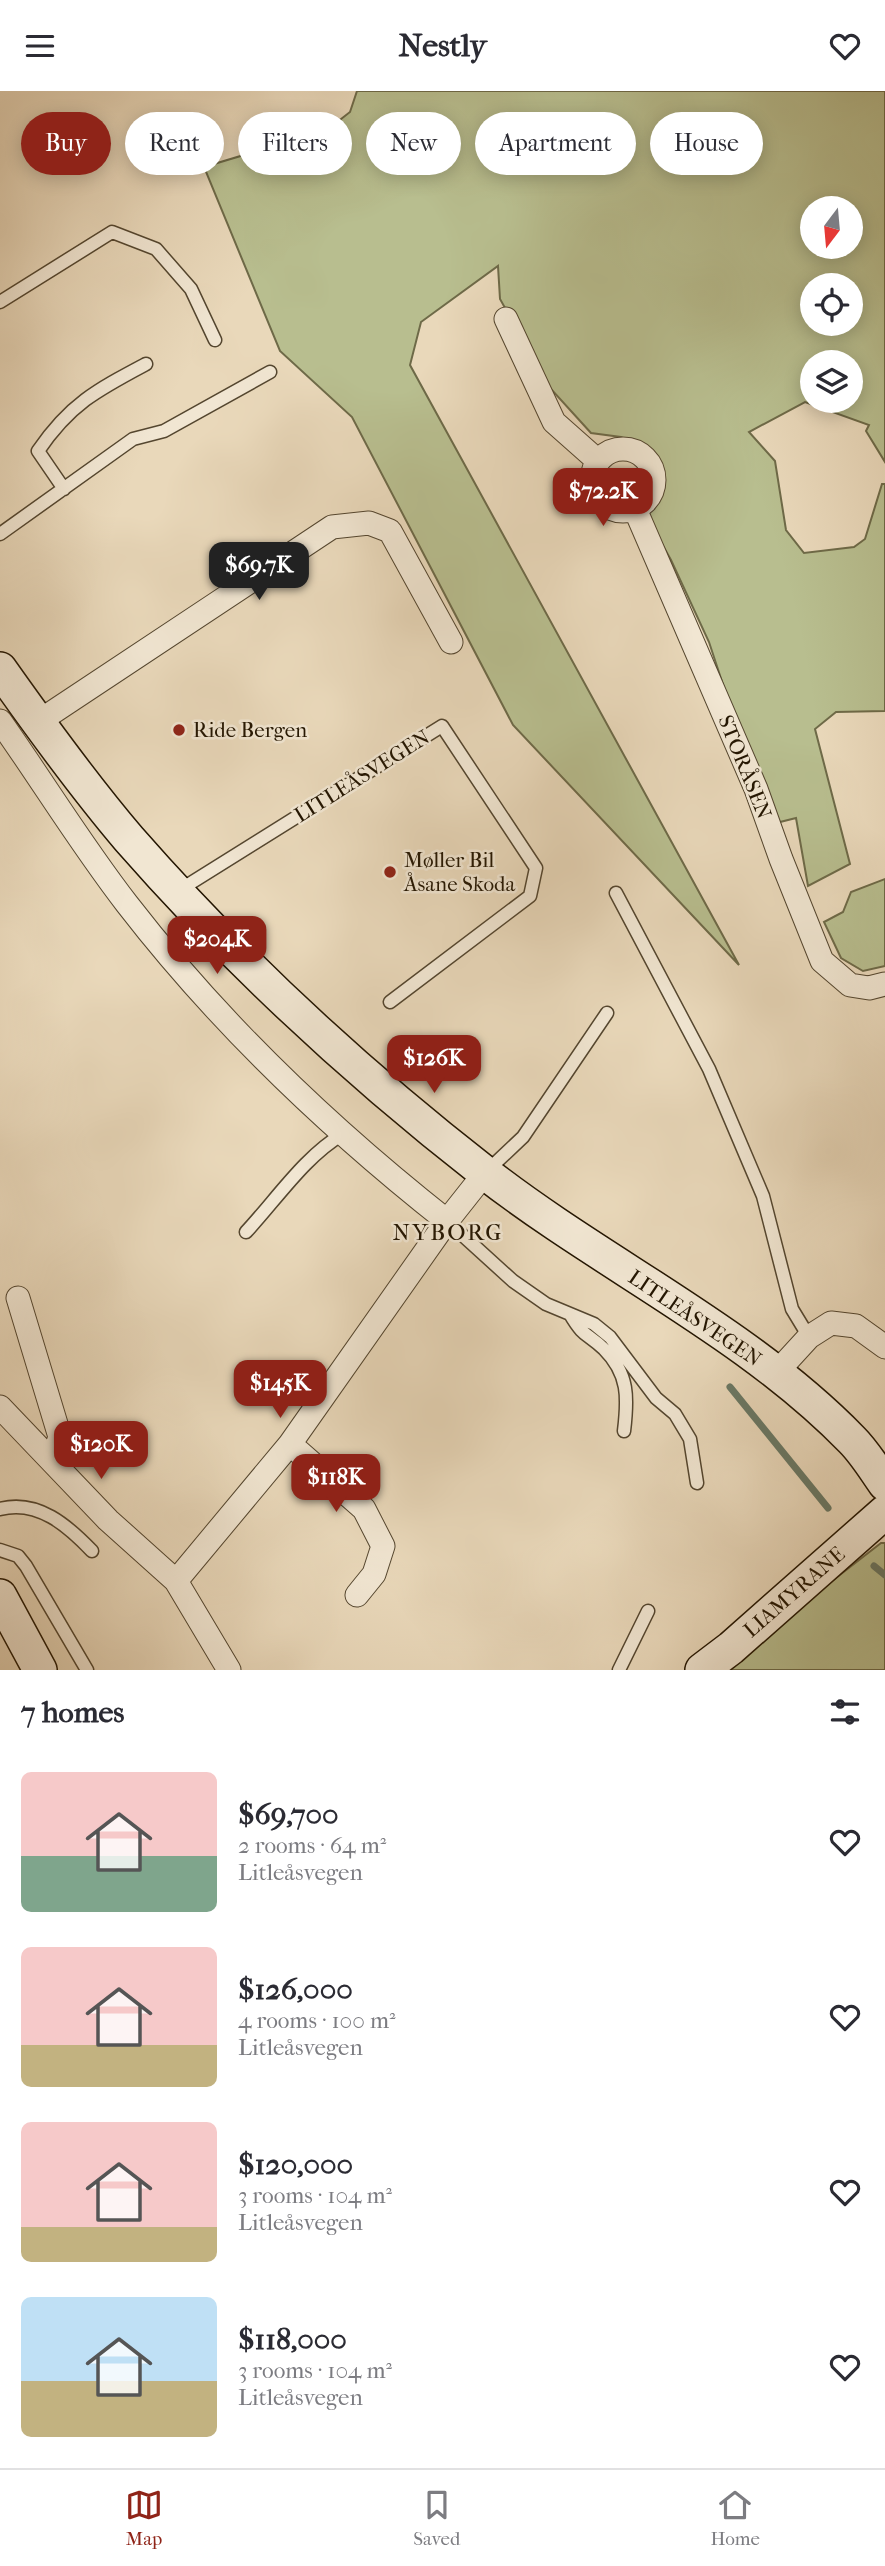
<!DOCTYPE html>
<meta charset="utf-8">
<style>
:root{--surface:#fff;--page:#f7f7f7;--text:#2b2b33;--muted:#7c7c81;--line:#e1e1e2;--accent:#8f2418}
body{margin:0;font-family:"IM FELL French Canon",serif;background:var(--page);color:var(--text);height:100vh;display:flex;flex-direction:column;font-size:26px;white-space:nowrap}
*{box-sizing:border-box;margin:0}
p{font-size:23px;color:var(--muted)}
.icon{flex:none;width:38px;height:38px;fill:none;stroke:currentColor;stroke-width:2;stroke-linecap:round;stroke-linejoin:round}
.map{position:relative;height:1579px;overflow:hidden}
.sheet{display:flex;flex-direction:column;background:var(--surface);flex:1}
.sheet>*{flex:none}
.hud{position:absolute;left:21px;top:21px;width:844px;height:63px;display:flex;gap:14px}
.needle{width:46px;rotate:196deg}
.fabs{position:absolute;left:800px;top:105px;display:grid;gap:14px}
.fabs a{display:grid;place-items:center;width:63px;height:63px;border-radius:50%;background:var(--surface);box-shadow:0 4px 18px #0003;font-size:35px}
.price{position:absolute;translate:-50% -60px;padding:0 16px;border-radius:14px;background:var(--accent);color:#fff;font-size:23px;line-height:46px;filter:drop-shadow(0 2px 4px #0008)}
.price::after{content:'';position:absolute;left:50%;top:42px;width:21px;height:16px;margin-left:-10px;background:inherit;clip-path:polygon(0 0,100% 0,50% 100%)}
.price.current{background:#222;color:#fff}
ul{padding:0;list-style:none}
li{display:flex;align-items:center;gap:21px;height:175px;padding:0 21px}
li span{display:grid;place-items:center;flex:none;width:196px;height:140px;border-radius:10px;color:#555}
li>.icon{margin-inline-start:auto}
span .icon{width:84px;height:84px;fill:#fffc;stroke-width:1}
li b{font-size:30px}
h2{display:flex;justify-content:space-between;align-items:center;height:84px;padding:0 21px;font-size:30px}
.tag{padding:0 24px;border-radius:32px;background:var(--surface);box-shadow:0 4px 18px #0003;font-size:24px;line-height:63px}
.tag.current{background:var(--accent);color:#fff}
header{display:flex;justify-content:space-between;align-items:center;height:91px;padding:0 21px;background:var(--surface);font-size:32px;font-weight:700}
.tabs{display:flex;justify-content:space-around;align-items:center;height:98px;border-top:2px solid var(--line);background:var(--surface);font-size:19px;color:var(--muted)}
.tabs a{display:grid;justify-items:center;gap:4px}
.tabs .current{color:var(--accent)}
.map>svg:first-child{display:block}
</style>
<header><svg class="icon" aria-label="menu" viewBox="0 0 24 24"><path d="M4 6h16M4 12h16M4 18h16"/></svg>Nestly<svg class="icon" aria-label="heart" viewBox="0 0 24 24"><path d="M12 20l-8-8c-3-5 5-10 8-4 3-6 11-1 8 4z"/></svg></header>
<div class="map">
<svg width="885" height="1579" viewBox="0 0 885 1579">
<rect width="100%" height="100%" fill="#e9d8ba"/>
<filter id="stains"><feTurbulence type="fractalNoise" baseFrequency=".00286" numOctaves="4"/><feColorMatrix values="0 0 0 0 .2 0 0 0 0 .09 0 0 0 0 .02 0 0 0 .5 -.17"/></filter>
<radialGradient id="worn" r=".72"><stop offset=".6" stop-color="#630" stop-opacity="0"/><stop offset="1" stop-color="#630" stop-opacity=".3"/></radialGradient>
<!-- green -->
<path fill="#b8be8f" stroke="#6e6a48" stroke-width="2" fill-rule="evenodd" d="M357 0H885V371L866 340 869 334 805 311 749 341 775 370 786 439 804 462 854 456 865 448 882 393H885V620L836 621 815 638 850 773 808 795 796 727 776 732 734 627 709 551 671 469 644 421 661 391 655 362 621 346 591 342 550 297 500 208 498 175 421 231 410 274 739 874 513 634 352 326 280 260 204 76 327 39 350 21ZM812 117H850V156H812ZM812 194H850V233H812ZM812 271H850V310H812Z
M885 788V875L863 880 841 867 824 831 843 821 851 801Z
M881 1452H885V1579H717Z"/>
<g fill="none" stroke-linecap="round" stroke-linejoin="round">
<!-- stream -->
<path stroke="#6a7966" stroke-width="7" d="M730 1296 828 1417
M874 1475 885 1484"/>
<!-- lane casing -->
<g stroke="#54462f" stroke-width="15">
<path id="lane" d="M0 211 112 141 156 158 191 198 215 249
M64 398 38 360C70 313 97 299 146 273
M0 443 133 348 164 340 270 281
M178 800 442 635 536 777 530 805 390 911
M616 802 709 978 763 1105 792 1218 809 1246
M487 1080 523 1046 607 922
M447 1130 513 1190 546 1213 594 1233 610 1246 656 1307 675 1323 690 1348 697 1392
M246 1141C276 1109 305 1065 343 1043
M570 1223C584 1247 587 1242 604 1258 629 1283 628 1307 624 1340
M0 1418C38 1408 68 1435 92 1460
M0 1459 18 1465 26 1475 87 1579
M619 1579 648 1520"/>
</g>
<!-- street casing -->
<g stroke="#54462f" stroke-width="25">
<path id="street" d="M506 228 554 331 598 370
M592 389a31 31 0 1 1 62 0a31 31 0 1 1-62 0Z
M635 418 756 698 781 768 822 870 850 894 869 897 885 893
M0 630C43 691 82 755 127 813 219 932 329 1037 447 1130
M38 631 332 436 369 432 390 440 451 551
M18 1207 60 1346 52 1369
M776 1282 809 1246 831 1232 856 1235 885 1256
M0 1316 108 1429 176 1490
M290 1353 364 1418 383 1455 374 1483 357 1504
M229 1579 176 1490 290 1353 447 1130 485 1082"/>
</g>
<!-- secondary casing -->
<g stroke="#231501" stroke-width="36">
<path id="secondary" d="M0 578C41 636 83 694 129 748 235 869 357 982 484 1081 603 1174 746 1240 852 1349 865 1362 875 1379 885 1393
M0 1505 40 1579
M702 1579 731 1557 885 1421"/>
</g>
<!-- lane -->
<use href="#lane" stroke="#f1e6d2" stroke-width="12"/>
<!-- street -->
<use href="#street" stroke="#f1e6d2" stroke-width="23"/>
<!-- secondary -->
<use href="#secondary" stroke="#f1e6d2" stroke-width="33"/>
</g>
<!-- markers -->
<g fill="#8f2418" stroke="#f1e6d2" stroke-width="2.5">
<circle cx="179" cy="639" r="7"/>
<circle cx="390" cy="781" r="7"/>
</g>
<g text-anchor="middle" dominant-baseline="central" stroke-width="5" stroke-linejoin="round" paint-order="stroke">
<!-- poi labels -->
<g font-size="21" fill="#231501" stroke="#f1e6d2" text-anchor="start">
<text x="193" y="639">Ride Bergen</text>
<text x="404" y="769">Møller Bil<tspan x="404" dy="24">Åsane Skoda</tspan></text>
</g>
<!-- street labels -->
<g font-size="21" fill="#231501" stroke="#f1e6d2">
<text transform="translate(745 676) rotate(68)">STORÅSEN</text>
<text transform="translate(362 685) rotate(-32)">LITLEÅSVEGEN</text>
<text transform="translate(695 1227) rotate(34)">LITLEÅSVEGEN</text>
<text transform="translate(794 1501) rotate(-41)">LIAMYRANE</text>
</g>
<!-- neighbourhood labels -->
<g font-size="23" letter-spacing="2" fill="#231501" stroke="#f1e6d2">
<text x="448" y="1141">NYBORG</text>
</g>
</g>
<rect width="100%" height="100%" filter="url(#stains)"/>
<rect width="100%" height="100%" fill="url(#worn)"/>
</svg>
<div class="fabs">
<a><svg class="needle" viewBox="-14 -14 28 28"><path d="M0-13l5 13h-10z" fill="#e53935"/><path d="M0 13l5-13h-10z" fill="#7c7c81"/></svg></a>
<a><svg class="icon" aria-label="locate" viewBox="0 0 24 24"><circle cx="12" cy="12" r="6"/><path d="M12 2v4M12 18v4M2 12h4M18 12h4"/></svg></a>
<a><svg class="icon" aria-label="layers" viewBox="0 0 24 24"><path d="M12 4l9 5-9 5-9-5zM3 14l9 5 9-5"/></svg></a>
</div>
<b class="price" style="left:603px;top:437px">$72.2K</b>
<b class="price current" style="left:259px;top:511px">$69.7K</b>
<b class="price" style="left:217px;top:885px">$204K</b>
<b class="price" style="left:434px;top:1004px">$126K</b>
<b class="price" style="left:280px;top:1329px">$145K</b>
<b class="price" style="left:101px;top:1390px">$120K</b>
<b class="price" style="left:336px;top:1423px">$118K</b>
<div class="hud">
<a class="tag current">Buy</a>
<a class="tag">Rent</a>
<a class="tag">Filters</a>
<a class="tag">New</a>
<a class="tag">Apartment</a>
<a class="tag">House</a>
</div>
</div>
<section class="sheet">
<h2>7 homes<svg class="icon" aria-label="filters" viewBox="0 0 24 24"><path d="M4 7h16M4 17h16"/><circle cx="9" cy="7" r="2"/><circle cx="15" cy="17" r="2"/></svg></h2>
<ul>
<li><span style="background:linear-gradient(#f6c9c9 60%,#7fa58c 0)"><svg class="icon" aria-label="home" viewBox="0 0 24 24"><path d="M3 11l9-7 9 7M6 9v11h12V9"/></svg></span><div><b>$69,700</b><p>2 rooms · 64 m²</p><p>Litleåsvegen</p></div><svg class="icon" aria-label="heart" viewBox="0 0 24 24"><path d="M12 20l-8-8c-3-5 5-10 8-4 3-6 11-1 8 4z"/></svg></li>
<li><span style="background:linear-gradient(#f6c9c9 70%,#c2b280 0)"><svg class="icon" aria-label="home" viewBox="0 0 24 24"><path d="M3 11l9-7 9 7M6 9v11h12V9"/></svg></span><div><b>$126,000</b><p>4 rooms · 100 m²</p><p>Litleåsvegen</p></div><svg class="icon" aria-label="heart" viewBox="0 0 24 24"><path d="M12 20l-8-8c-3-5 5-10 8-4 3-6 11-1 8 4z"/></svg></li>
<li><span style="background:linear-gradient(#f6c9c9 75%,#c2b280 0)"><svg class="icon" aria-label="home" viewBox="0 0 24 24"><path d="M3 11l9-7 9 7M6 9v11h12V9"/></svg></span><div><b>$120,000</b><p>3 rooms · 104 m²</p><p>Litleåsvegen</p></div><svg class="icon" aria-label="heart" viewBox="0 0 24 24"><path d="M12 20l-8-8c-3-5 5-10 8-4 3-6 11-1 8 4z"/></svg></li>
<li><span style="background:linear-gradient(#bfe0f5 60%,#c2b280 0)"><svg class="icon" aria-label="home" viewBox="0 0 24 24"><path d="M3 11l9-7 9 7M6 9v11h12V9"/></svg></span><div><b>$118,000</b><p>3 rooms · 104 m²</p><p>Litleåsvegen</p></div><svg class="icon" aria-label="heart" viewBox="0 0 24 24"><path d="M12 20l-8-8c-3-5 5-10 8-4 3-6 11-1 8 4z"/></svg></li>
</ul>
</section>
<nav class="tabs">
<a class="current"><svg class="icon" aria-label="map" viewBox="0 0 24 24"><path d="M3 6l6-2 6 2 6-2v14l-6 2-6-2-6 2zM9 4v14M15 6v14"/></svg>Map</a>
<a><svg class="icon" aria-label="saved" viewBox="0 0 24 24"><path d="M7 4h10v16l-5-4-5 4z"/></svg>Saved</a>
<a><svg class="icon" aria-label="home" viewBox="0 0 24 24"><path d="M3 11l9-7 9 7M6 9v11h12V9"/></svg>Home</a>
</nav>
